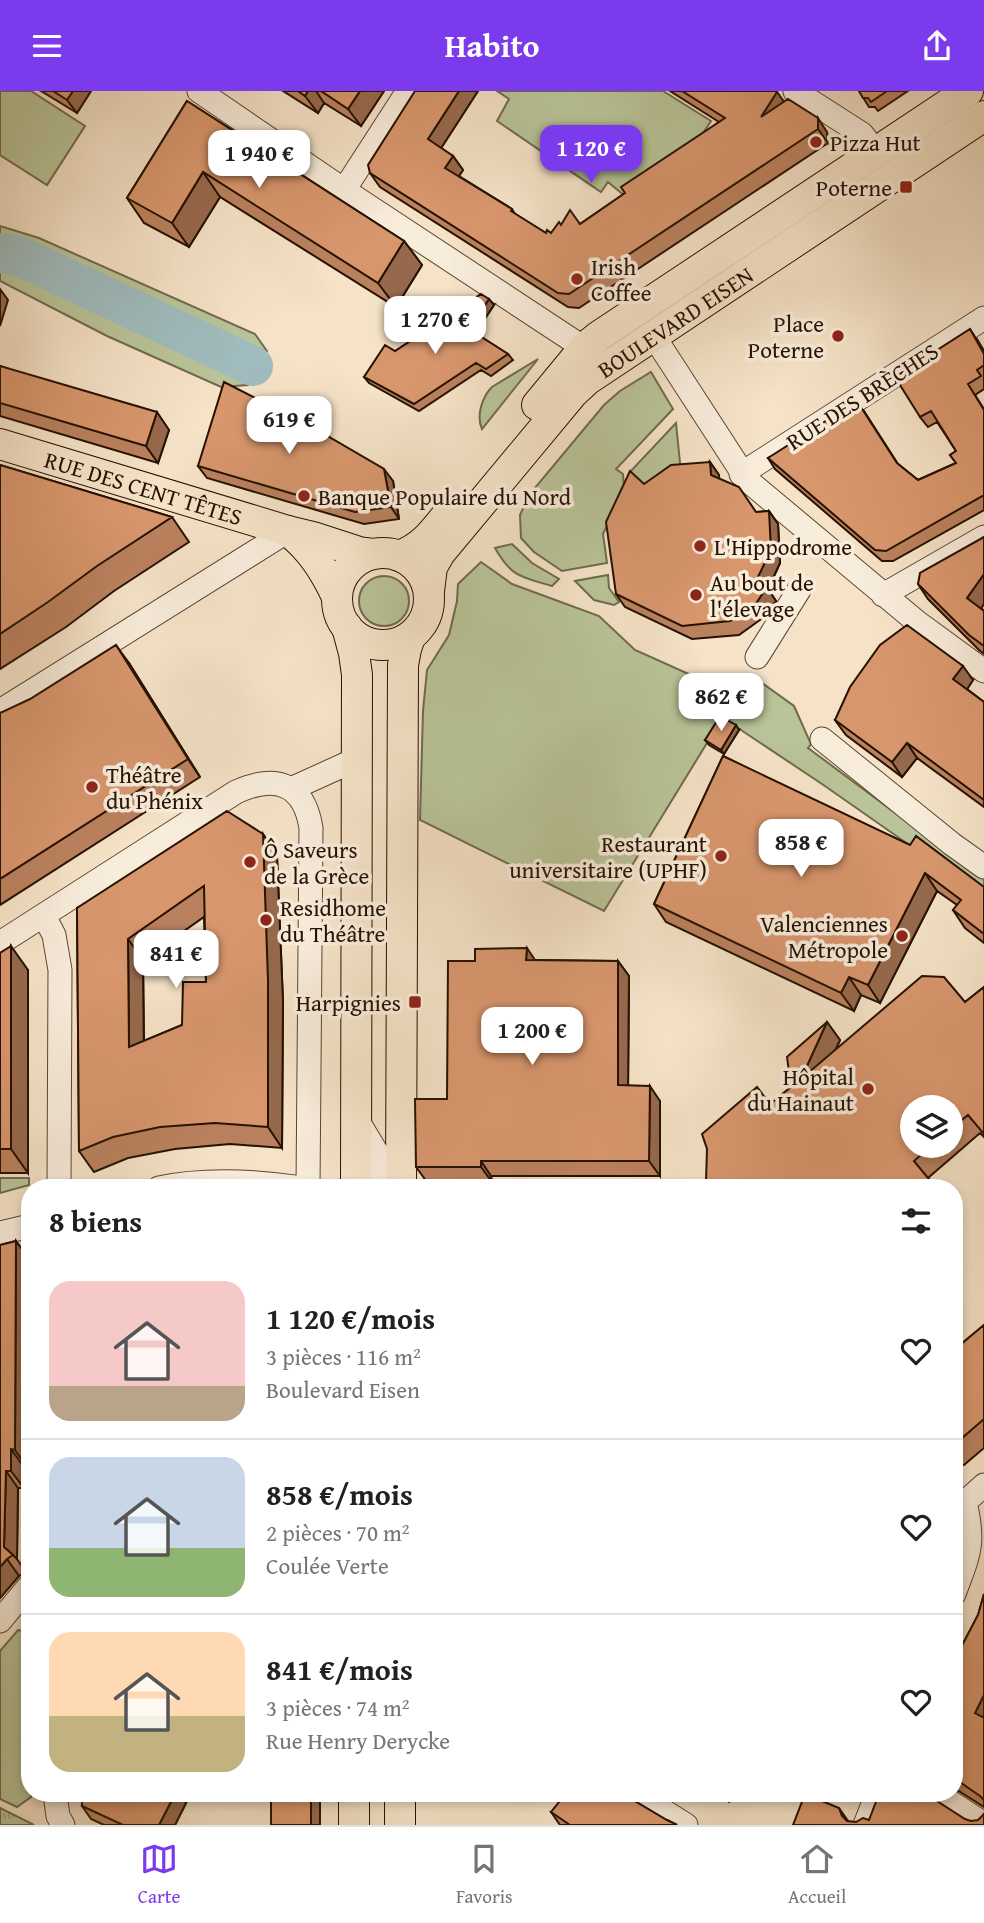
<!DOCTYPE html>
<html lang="fr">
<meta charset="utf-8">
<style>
:root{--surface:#fff;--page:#f6f6f6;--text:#202124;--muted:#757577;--line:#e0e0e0;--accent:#7c3aed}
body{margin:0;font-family:"Gentium Book Plus",serif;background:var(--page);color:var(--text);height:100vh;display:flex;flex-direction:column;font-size:26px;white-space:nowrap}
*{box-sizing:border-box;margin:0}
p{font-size:23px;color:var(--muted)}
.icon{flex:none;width:38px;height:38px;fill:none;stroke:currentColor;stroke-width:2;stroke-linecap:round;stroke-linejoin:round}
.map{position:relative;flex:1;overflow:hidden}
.details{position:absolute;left:21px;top:1088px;width:942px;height:623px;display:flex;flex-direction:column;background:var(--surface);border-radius:28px;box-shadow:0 4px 10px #0003}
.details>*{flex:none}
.fabs{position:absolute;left:900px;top:1004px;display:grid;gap:14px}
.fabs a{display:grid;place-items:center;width:63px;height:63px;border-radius:50%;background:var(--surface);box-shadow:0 4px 10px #0003;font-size:35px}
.price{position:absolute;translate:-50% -60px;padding:0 16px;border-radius:14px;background:#fff;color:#222;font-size:23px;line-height:46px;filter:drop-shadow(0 2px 4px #0008)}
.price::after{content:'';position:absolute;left:50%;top:42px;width:21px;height:16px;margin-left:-10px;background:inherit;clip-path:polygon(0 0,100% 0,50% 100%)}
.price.active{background:var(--accent);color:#fff}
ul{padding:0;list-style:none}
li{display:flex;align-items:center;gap:21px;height:175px;padding:0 28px}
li+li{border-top:2px solid var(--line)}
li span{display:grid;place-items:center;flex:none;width:196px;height:140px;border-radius:21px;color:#555}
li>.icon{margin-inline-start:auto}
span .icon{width:84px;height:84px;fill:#fffc;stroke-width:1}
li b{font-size:30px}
h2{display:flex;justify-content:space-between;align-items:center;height:84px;padding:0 28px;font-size:30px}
header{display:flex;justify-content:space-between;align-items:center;height:91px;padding:0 28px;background:var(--accent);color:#fff;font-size:32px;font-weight:600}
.tab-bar{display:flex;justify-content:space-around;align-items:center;height:98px;border-top:2px solid var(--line);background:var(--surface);font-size:19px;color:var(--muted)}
.tab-bar a{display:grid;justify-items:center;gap:4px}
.tab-bar .active{color:var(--accent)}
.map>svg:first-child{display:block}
</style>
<header><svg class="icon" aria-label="menu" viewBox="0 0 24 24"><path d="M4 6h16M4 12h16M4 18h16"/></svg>Habito<svg class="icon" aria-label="share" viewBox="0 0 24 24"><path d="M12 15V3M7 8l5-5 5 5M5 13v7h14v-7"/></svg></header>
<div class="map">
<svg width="984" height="1734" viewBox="0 0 984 1734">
<defs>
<pattern id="park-tufts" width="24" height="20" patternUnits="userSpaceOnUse" patternTransform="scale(1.75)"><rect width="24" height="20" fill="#b9c498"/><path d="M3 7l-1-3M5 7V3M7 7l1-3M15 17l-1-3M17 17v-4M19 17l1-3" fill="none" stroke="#9fa781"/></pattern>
</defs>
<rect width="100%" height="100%" fill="#f5e2c7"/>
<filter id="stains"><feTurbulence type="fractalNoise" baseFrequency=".00286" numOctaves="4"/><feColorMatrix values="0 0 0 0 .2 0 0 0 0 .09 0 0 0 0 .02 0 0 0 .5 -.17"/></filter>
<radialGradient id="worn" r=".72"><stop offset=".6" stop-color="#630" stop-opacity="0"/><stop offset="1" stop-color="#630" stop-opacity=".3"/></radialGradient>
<!-- grass -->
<path fill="#b9c498" stroke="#706a4d" stroke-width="2" d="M0 0H31L85 35 47 94 0 64Z
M497 0H663L711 30 685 69 626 106 608 91 601 101 497 30 509 8Z
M0 135 39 147 255 243 267 260 248 294 221 296 107 245 0 190Z
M538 268 482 338C476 325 482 306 492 296Z
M651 281 673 318 616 378 623 383 624 398 603 443 607 472 562 480 534 461 521 447 520 424 529 404 604 314 620 300Z
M676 332 682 392 653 411 631 391 629 382Z
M512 453 532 472 559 488 552 495C522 486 512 487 495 457Z
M481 471 512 493 599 525 635 559 693 585 725 591 714 614 726 621 604 820 420 729 423 620 427 579 449 544 457 510 458 493Z
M608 484 609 497 619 511 614 514 594 509 575 490Z
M359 510a25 25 0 1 1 50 0a25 25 0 1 1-50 0Z
M755 587 794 615 811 653 808 657 984 788V803L925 765 822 693 726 629Z
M0 1087H29V1094L0 1102Z
M18 1539 30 1542 31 1706 17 1716 0 1708V1560Z"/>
<!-- park -->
<path fill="url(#park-tufts)" stroke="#706a4d" stroke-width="2" d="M0 1717 34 1734H0Z"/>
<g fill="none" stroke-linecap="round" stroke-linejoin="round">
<!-- river -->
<path stroke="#a0bcbf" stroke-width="40" d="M0 162 19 165 253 275"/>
<!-- minor casing -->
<g stroke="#5a4533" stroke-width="25">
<path id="minor" d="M199 0 344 99 584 257
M795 0 862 43 876 61
M344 99 408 0
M653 244 747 389 917 531 984 580
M741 383 984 227
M883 504 984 446
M757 566 799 499
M0 620 288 440
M822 648 952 753 984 776
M291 698 357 668
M44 825 54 844 60 879 59 1097
M0 852 236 701C275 683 304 692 311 737L308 1097
M356 1027 377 1062V1097
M159 1097C206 1087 255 1090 303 1097
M0 1142 30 1135
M965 1411 984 1394
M954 1503C969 1462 975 1454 965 1411
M0 1530 30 1494
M55 1703 58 1725 63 1734
M637 1703 686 1734
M938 1703 984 1733
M865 1734 877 1703"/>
</g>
<!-- major casing -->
<g stroke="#261102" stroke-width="32">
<g id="major">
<path d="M537 314 584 257 599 245 968 0"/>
<path id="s1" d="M0 353 288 440 313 446 359 461 374 463"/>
<path d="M288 440C311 458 325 480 337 506"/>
<circle cx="383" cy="508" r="46"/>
<path d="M399 465C421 457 432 443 446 425"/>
<path id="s2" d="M429 500 432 476 440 462 573 302 587 289 984 25"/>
<path d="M347 536 354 562 357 584 356 1097"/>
<path d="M401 1097 403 574 406 558 410 546"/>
<path d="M354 1734V1703"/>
<path d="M400 1734V1703"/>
</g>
</g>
<!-- minor -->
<use href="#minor" stroke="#f8ecdb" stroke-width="23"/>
<!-- major -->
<use href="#major" stroke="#f5e2c7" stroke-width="30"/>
</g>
<!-- wall -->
<path fill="#ba815e" stroke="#261102" stroke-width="2" fill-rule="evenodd" d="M41 0H91L77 22Z
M283 0H384L361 35 324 12 318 22Z
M478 0 441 57 453 65 463 79 459 85 512 118 515 123 546 142H551L561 134 580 133 625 102 719 31 670 0H775L784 11 827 41 828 52 579 217 568 216 380 96 370 82Z
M859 0H908L878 20 875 16H869Z
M187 10 404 150 422 174 396 216 220 106 189 156 144 132 127 107Z
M494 214 475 242 508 263 513 269 491 285 481 279 419 320 369 292 364 286 395 260Z
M977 248 984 260V298L975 304 984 318V419L893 470H882L775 378 768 367 864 320 898 373 918 389 956 372 950 364 956 360 937 331 928 336 920 326Z
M0 275 169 339 158 372 0 325Z
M292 326 299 336 393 390 399 428 364 433 207 387 198 375Z
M710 371 719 384V388L756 421 769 420 778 433 780 472 768 498 776 510 767 524 739 544 692 548 625 516 616 503 644 393Z
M0 374 172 426 189 451 114 500 66 536 0 578Z
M984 446V513L981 517 984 520V563L979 559 928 508 918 493Z
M129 572 200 686 0 814V622Z
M973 589 967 598 984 611V716L917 667 902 686 846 644 835 629Z
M739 639 724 663 709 654 705 649Z
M723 665 984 796V852L965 837 953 819 957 814 937 800 880 912 861 904 854 920 666 831 654 813Z
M263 743 277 765 283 911 282 1057 230 1053 175 1058 128 1067 94 1081 79 1060 77 817ZM204 826 206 891 182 934 144 950 143 869Z
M0 862 28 879V1082H0Z
M535 869 618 870 629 885 628 994 660 1010V1085H491L492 1091H427L416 1076 447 1008Z
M984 896V1046L980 1042 928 1087 936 1097H711L706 1090 770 1013 791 996 827 931 840 949 836 958 965 911ZM950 1017V1055H912Z
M16 1150 28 1167 27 1376H24V1397H18L17 1468 26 1481 19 1485 0 1507V1154Z
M984 1234V1357L964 1374 954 1373V1259Z
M984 1503V1716L954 1697V1570L978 1524Z
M722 1703H741L729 1711Z
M186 1712 175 1734H104L91 1728 82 1715Z
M551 1721 667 1729 677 1734H560Z"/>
<!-- shaded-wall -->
<path fill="#97694c" stroke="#261102" stroke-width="2" d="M73 0H91L77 22 67 9Z
M308 0H316L324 12 318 22 305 5Z
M360 0H384L361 35 348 18Z
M459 0H478L438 62 428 48Z
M777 1 787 15 761 26Z
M818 27 827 41 828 52 818 38Z
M453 65 463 79 455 91 445 77Z
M203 81 220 106 189 156 172 132Z
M404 150 422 174 396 216 378 192Z
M0 198 8 209 0 235Z
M489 208 494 214 474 244 469 238Z
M970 238 984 260V263Z
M157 321 169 339 158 372 146 355Z
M292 326 301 338 290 333Z
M710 371 719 384 720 397 711 384Z
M384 378 393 390 399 428 391 416Z
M769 420 778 433 780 472 768 498 776 510 767 524 757 511V488Z
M984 483V513L978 522 967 507Z
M116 554 129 572 200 686 188 668Z
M963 575 973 589 964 603 953 588Z
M736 634 739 639 724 663 721 659Z
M907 652 917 667 902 686 892 671Z
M263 743 277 765 283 911 282 1057 268 1036Z
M925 782 937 800 880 912 868 894Z
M128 848 143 869 144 977 129 956Z
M11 855 28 879V1082L11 1058Z
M527 857 537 872 526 869Z
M618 870 629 885 628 1009 618 994Z
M849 886 861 904 854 920 841 902Z
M827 931 840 949 813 1006 801 988Z
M650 995 660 1010V1085L649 1070Z
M481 1070 491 1085 492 1091 481 1076Z
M16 1150 28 1167 27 1376 15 1359Z
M11 1358 24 1376V1397L11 1380Z
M6 1380 18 1397 17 1468 13 1464 4 1456Z
M7 1468 19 1485 0 1507V1476Z
M984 1604V1635L975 1622Z
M175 1703H180L186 1712 175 1734H159Z
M311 1703H316L320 1708V1734H311Z
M839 1717 851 1734 842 1725Z"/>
<!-- building -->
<path fill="#d8966d" stroke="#261102" stroke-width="2" fill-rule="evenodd" d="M53 0H73L67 9Z
M298 0H308L305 5Z
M321 0H360L348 18Z
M415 0H459L428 48 453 65 445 77 512 118 511 120 546 142 547 139 551 142 559 131 561 134 570 119 580 133 625 102 621 96 725 27 682 0H775L777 1 761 26 788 8 818 27V38L569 203 558 202 370 82 368 74Z
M859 0H887L871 11 868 7H863Z
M187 10 404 150 378 192 203 81 172 132 127 107Z
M481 203 489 208 469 238 508 263 486 278 476 272 414 313 364 286 385 254 395 260Z
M970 238 984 263V274L977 279 981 285 968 293 984 319V404L886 460 875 459 768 367 857 310 897 372 918 389 956 372 950 364 956 360 931 320 920 326 895 286Z
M0 275 157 321 146 355 0 312Z
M224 291 292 326 290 333 324 343 384 378 391 416 355 421 198 375Z
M710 371 711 384 739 396 756 421 769 420 771 459 757 488 767 496 757 511 730 530 682 535 616 503 606 431 630 380 644 393 671 374Z
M0 374 172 426 97 475 48 511 0 543Z
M984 446V483L967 507 984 520V555L969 544 918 493 920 482Z
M907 534 963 575 953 588 984 611V709L907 652 892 671 835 629 850 596 880 554Z
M116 554 188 668 0 788V622L30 608Z
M720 625 736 634 721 659 705 649Z
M723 665 910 754 916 745 984 796V843L953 819 961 809 925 782 868 894 849 886 841 902 654 813Z
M227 720 263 743 268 890V1036L215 1032 160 1036 113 1046 79 1060 77 817ZM204 795 206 891H183L182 934 129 956 128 848Z
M11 855V1058H0V862Z
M527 857 526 869 618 870V994L650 995 649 1070H481V1076H416L415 1008H447L448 870H475V858Z
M922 885 944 886 965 911 984 896V1043L968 1024 950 1039V1017H912V1055H931L914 1070 933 1093 929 1097H896L890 1090 882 1097H712L706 1090 707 1058 702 1043 757 996 770 1013 791 996 787 966 827 931 801 988Z
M16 1150 15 1359 11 1358V1380H6L4 1456 13 1464 7 1468 0 1476V1154Z
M984 1234V1328L954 1354V1259Z
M984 1503V1604L975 1622 984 1627V1709L980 1705 954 1687V1570L978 1524Z
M82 1703H175L159 1734H123L82 1715Z
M271 1703H311V1734H271Z
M563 1703H623L667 1729 677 1734H570L551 1721 563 1706Z
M805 1703 839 1717 842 1725 847 1730 856 1731 863 1727 869 1729 879 1703H926L965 1728 971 1730 978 1729 983 1724 984 1722V1734H793Z"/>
<!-- markers -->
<g fill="#8f2418" stroke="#f8ecdb" stroke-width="2.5">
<circle cx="816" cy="51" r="7"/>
<rect x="899" y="89" width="14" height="14" rx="3.5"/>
<circle cx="577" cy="188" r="7"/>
<circle cx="838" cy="245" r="7"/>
<circle cx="304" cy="405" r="7"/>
<circle cx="700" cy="455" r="7"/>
<circle cx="696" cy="504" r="7"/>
<circle cx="92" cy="696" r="7"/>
<circle cx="721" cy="765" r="7"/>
<circle cx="250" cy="771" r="7"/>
<circle cx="266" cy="829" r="7"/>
<circle cx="902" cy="845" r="7"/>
<rect x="408" y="904" width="14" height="14" rx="3.5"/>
<circle cx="868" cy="998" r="7"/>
</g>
<g text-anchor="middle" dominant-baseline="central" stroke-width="7" stroke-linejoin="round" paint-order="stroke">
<!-- poi labels -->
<g font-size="23" fill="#261102" stroke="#f8ecdb" text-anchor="start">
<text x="830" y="51">Pizza Hut</text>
<text x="892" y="96" text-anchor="end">Poterne</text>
<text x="591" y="175">Irish<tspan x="591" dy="26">Coffee</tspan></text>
<text x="824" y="232" text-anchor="end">Place<tspan x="824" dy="26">Poterne</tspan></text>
<text x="318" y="405">Banque Populaire du Nord</text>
<text x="714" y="455">L'Hippodrome</text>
<text x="710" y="491">Au bout de<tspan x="710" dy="26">l'élevage</tspan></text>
<text x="106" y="683">Théâtre<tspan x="106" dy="26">du Phénix</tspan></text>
<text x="707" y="752" text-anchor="end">Restaurant<tspan x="707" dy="26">universitaire (UPHF)</tspan></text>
<text x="264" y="758">Ô Saveurs<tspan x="264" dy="26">de la Grèce</tspan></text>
<text x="280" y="816">Residhome<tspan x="280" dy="26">du Théâtre</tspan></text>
<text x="888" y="832" text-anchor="end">Valenciennes<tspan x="888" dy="26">Métropole</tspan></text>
<text x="401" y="911" text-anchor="end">Harpignies</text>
<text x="854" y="985" text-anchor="end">Hôpital<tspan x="854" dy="26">du Hainaut</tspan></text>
</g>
<!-- street labels -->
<g font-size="23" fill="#261102" stroke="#f8ecdb">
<text stroke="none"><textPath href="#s2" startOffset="373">BOULEVARD EISEN</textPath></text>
<text transform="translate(862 305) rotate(-33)">RUE DES BRÈCHES</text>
<text stroke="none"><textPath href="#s1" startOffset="150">RUE DES CENT TÊTES</textPath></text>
</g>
</g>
<rect width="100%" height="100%" filter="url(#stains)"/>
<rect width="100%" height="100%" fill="url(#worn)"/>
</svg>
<div class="fabs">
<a><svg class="icon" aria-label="layers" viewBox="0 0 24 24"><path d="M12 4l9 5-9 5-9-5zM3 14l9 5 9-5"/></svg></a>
</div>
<b class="price active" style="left:591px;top:94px">1 120 €</b>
<b class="price" style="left:259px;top:99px">1 940 €</b>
<b class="price" style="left:435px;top:265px">1 270 €</b>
<b class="price" style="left:289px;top:365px">619 €</b>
<b class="price" style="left:721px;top:642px">862 €</b>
<b class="price" style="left:801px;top:788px">858 €</b>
<b class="price" style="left:176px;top:899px">841 €</b>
<b class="price" style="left:532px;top:976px">1 200 €</b>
<section class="details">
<h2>8 biens<svg class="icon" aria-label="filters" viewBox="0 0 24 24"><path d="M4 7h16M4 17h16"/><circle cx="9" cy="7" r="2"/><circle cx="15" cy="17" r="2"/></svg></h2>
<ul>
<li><span style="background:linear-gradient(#f6c9c9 75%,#b9a48a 0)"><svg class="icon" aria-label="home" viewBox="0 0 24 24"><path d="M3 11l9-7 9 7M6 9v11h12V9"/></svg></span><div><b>1 120 €/mois</b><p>3 pièces · 116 m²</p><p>Boulevard Eisen</p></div><svg class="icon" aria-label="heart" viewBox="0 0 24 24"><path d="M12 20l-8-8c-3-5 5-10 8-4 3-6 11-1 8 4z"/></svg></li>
<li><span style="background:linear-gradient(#c9d6e8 65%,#8fb573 0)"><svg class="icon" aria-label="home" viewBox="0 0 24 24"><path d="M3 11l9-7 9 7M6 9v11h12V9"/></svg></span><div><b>858 €/mois</b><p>2 pièces · 70 m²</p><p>Coulée Verte</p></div><svg class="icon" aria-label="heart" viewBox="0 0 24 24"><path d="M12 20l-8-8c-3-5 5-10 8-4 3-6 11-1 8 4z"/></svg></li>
<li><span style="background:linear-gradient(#ffd9b3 60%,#c2b280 0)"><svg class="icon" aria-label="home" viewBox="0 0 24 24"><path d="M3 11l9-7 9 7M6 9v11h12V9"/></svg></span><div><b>841 €/mois</b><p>3 pièces · 74 m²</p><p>Rue Henry Derycke</p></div><svg class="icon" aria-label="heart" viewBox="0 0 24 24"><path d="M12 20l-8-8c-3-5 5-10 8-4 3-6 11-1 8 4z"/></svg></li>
</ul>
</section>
</div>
<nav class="tab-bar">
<a class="active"><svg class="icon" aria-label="map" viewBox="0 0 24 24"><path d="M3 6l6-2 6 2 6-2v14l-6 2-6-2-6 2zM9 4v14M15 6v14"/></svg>Carte</a>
<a><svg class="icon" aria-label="saved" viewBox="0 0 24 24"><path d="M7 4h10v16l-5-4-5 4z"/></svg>Favoris</a>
<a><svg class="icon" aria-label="home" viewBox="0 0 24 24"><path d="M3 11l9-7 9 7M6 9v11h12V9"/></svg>Accueil</a>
</nav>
